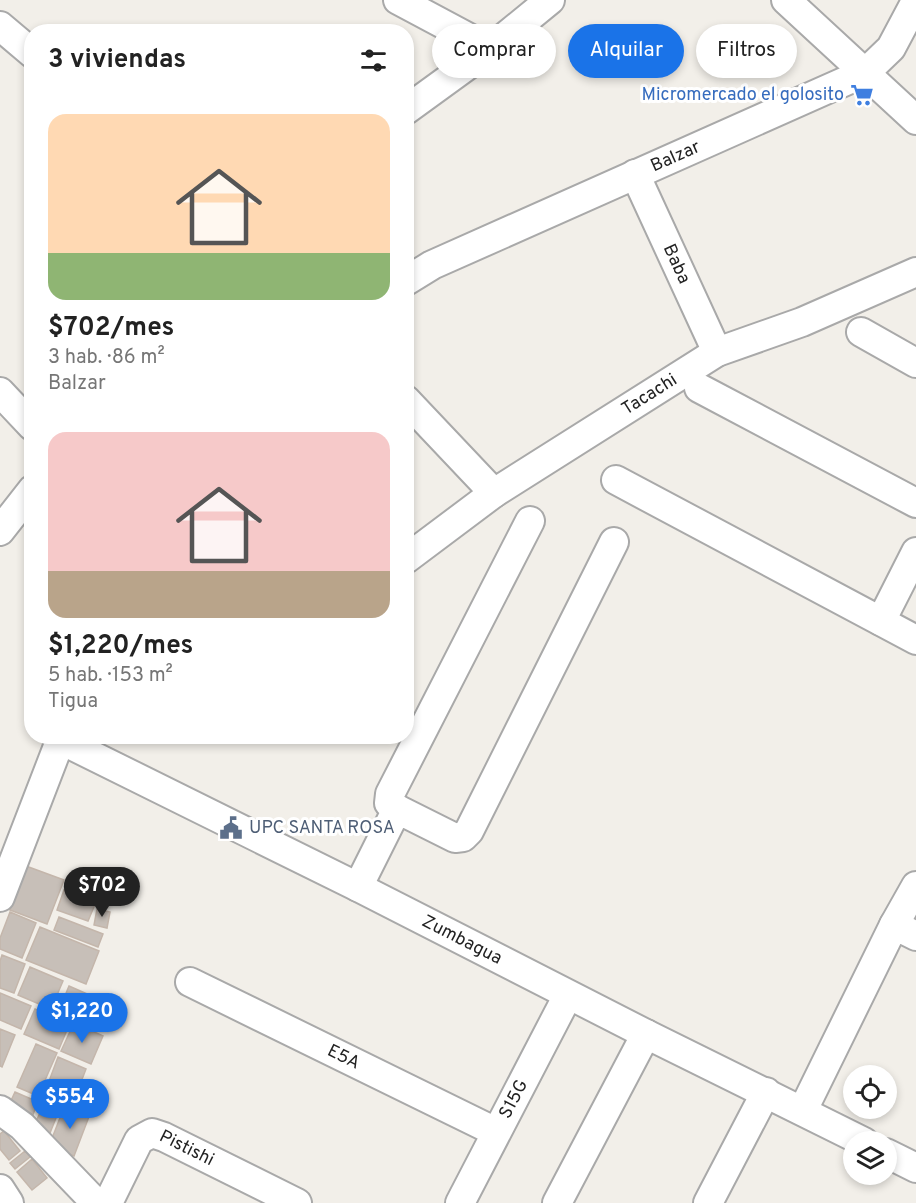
<!DOCTYPE html>
<html lang="es">
<meta charset="utf-8">
<style>
:root{--surface:#fff;--page:#f2f2f2;--text:#222;--muted:#767676;--accent:#1a73e8}
body{margin:0;font-family:Overpass,sans-serif;background:var(--page);color:var(--text);height:100vh;display:flex;flex-direction:column;font-size:22px;white-space:nowrap}
*{box-sizing:border-box;margin:0}
p{font-size:20px;color:var(--muted)}
.icon{flex:none;width:33px;height:33px;fill:none;stroke:currentColor;stroke-width:2;stroke-linecap:round;stroke-linejoin:round}
.map{position:relative;flex:1;overflow:hidden}
.side{position:absolute;left:24px;top:24px;width:390px;height:720px;display:flex;flex-direction:column;background:var(--surface);border-radius:24px;box-shadow:0 3px 9px #0003}
.side>*{flex:none}
.banner{position:absolute;left:432px;top:24px;width:393px;height:54px;display:flex;gap:12px}
.tools{position:absolute;left:843px;top:1065px;display:grid;gap:12px}
.tools a{display:grid;place-items:center;width:54px;height:54px;border-radius:50%;background:var(--surface);box-shadow:0 3px 9px #0003;font-size:30px}
.price{position:absolute;translate:-50% -51px;padding:0 14px;border-radius:21px;background:var(--accent);color:#fff;font-size:20px;line-height:39px;filter:drop-shadow(0 2px 3px #0008)}
.price::after{content:'';position:absolute;left:50%;top:36px;width:18px;height:14px;margin-left:-9px;background:inherit;clip-path:polygon(0 0,100% 0,50% 100%)}
.price.active{background:#222;color:#fff}
ul{padding:0;list-style:none}
li{display:grid;align-content:center;gap:12px;height:318px;padding:0 24px}
li span{display:grid;place-items:center;height:186px;border-radius:18px;color:#555}
li>.icon{margin-inline-start:auto}
span .icon{width:108px;height:108px;fill:#fffc;stroke-width:1}
li b{font-size:26px}
h2{display:flex;justify-content:space-between;align-items:center;height:72px;padding:0 24px;font-size:26px}
.tag{padding:0 21px;border-radius:27px;background:var(--surface);box-shadow:0 3px 9px #0003;font-size:21px;line-height:54px}
.tag.active{background:var(--accent);color:#fff}
.map>svg:first-child{display:block}
</style>
<div class="map">
<svg width="916" height="1203" viewBox="0 0 916 1203">
<rect width="100%" height="100%" fill="#f2efe9"/>
<!-- building -->
<path fill="#c7bfb8" stroke="#c4b6ab" stroke-width="1.5" d="M26 866 64 880 47 924 10 910Z
M64 890 96 902 88 921 57 910Z
M97 909 110 912 107 928 94 925Z
M10 912 36 923 22 958 0 949V938Z
M59 917 103 934 98 947 54 930Z
M40 927 99 951 86 984 26 960Z
M2 955 25 964 14 993 0 988V961Z
M30 967 63 981 51 1009 18 995Z
M69 986 112 1005 102 1029 59 1010Z
M0 993 31 1006 21 1029 0 1020Z
M35 1009 69 1025 59 1049 24 1034Z
M74 1023 103 1036 91 1064 61 1051Z
M0 1029 15 1035 2 1067 0 1066Z
M36 1044 57 1053 38 1096 17 1087Z
M58 1057 86 1069 73 1103 45 1092Z
M15 1092 38 1102 32 1117 8 1107Z
M47 1097 62 1103 50 1133 34 1126Z
M65 1105 90 1114 74 1156 49 1146Z
M4 1131 20 1151 9 1160 0 1149V1134Z
M25 1151 30 1157 15 1169 10 1163Z
M32 1159 47 1178 32 1190 17 1172Z"/>
<g fill="none" stroke-linecap="round" stroke-linejoin="round">
<!-- minor casing -->
<g stroke="#a9a9a9" stroke-width="32">
<g id="minor">
<path d="M398 0 490 49"/>
<path d="M786 0 916 120"/>
<path d="M0 26 32 53"/>
<path d="M406 110 490 49 550 0"/>
<path id="s1" d="M635 174 717 352"/>
<path id="s2" d="M406 281 432 265 866 72 891 48 916 1"/>
<path d="M861 332 916 363"/>
<path d="M699 388 916 503"/>
<path d="M0 392 32 426"/>
<path d="M406 400 494 493"/>
<path d="M616 480 916 640"/>
<path d="M0 531 32 490"/>
<path id="s3" d="M406 559 494 493 717 352 802 322 916 272"/>
<path d="M881 621 916 552"/>
<path id="s4" d="M61 740 358 887 646 1034 864 1142"/>
<path d="M397 809 389 803 390 794 530 521"/>
<path d="M358 887 397 809 455 838 463 837 469 831 614 542"/>
<path d="M0 897 62 736"/>
<path d="M894 925 916 886"/>
<path id="s5" d="M190 982 496 1132"/>
<path d="M0 1110 22 1126 96 1203"/>
<path d="M803 1110 894 925 916 936"/>
<path d="M886 1153 916 1168"/>
<path d="M0 1189 9 1203"/>
<path id="s6" d="M108 1203 139 1140 152 1133 164 1137 297 1203"/>
<path id="s7" d="M460 1203 568 995"/>
<path d="M557 1203 646 1034"/>
<path d="M708 1203 766 1092"/>
</g>
</g>
<!-- minor -->
<use href="#minor" stroke="#fff" stroke-width="28"/>
</g>
<!-- icons -->
<defs>
<g id="supermarket-bare" transform="scale(1.8)"><path d="M-6-5.5h2.5l.6 2H6L4.5 2H-2.5L-4.4-4H-6ZM-1.5 3.2a1.3 1.3 0 1 0 .1 0ZM3 3.2a1.3 1.3 0 1 0 .1 0Z" fill="#3f7fe0" stroke="#fff" stroke-width="2.5" paint-order="stroke"/></g>
<g id="civic-bare" transform="scale(1.8)"><path d="M-.6-6.5H3V-4.5H.6V-3L4-1V1h2V6H-6V1h2V-1L-.6-3ZM-1.2 2.5V6h2.4V2.5Z" fill="#5c6f8a" stroke="#fff" stroke-width="2.5" paint-order="stroke"/></g>
</defs>
<g fill-rule="evenodd">
<use href="#supermarket-bare" x="862" y="95"/>
<use href="#civic-bare" x="231" y="828"/>
</g>
<g text-anchor="middle" dominant-baseline="central" stroke-width="6" stroke-linejoin="round" paint-order="stroke">
<!-- shop labels -->
<g font-size="18" fill="#366cbe" stroke="#fff" text-anchor="end">
<text x="844" y="95">Micromercado el golosito</text>
</g>
<!-- street labels -->
<g font-size="18" fill="#222" stroke="#fff">
<text stroke="none"><textPath href="#s2" startOffset="297">Balzar</textPath></text>
<text stroke="none"><textPath href="#s1" startOffset="99">Baba</textPath></text>
<text stroke="none"><textPath href="#s3" startOffset="294">Tacachi</textPath></text>
<text stroke="none"><textPath href="#s4" startOffset="448">Zumbagua</textPath></text>
<text stroke="none"><textPath href="#s5" startOffset="171">E5A</textPath></text>
<text stroke="none"><textPath href="#s7" startOffset="117">S15G</textPath></text>
<text stroke="none"><textPath href="#s6" startOffset="123">Pistishi</textPath></text>
</g>
<!-- service labels -->
<g font-size="18" fill="#4e5e75" stroke="#fff" text-anchor="start">
<text x="249" y="828">UPC SANTA ROSA</text>
</g>
</g>
</svg>
<div class="tools">
<a><svg class="icon" aria-label="locate" viewBox="0 0 24 24"><circle cx="12" cy="12" r="6"/><path d="M12 2v4M12 18v4M2 12h4M18 12h4"/></svg></a>
<a><svg class="icon" aria-label="layers" viewBox="0 0 24 24"><path d="M12 4l9 5-9 5-9-5zM3 14l9 5 9-5"/></svg></a>
</div>
<b class="price active" style="left:102px;top:918px">$702</b>
<b class="price" style="left:82px;top:1044px">$1,220</b>
<b class="price" style="left:70px;top:1130px">$554</b>
<div class="banner">
<a class="tag">Comprar</a>
<a class="tag active">Alquilar</a>
<a class="tag">Filtros</a>
</div>
<section class="side">
<h2>3 viviendas<svg class="icon" aria-label="filters" viewBox="0 0 24 24"><path d="M4 7h16M4 17h16"/><circle cx="9" cy="7" r="2"/><circle cx="15" cy="17" r="2"/></svg></h2>
<ul>
<li><span style="background:linear-gradient(#ffd9b3 75%,#8fb573 0)"><svg class="icon" aria-label="home" viewBox="0 0 24 24"><path d="M3 11l9-7 9 7M6 9v11h12V9"/></svg></span><div><b>$702/mes</b><p>3 hab. · 86 m²</p><p>Balzar</p></div></li>
<li><span style="background:linear-gradient(#f6c9c9 75%,#b9a48a 0)"><svg class="icon" aria-label="home" viewBox="0 0 24 24"><path d="M3 11l9-7 9 7M6 9v11h12V9"/></svg></span><div><b>$1,220/mes</b><p>5 hab. · 153 m²</p><p>Tigua</p></div></li>
</ul>
</section>
</div>
